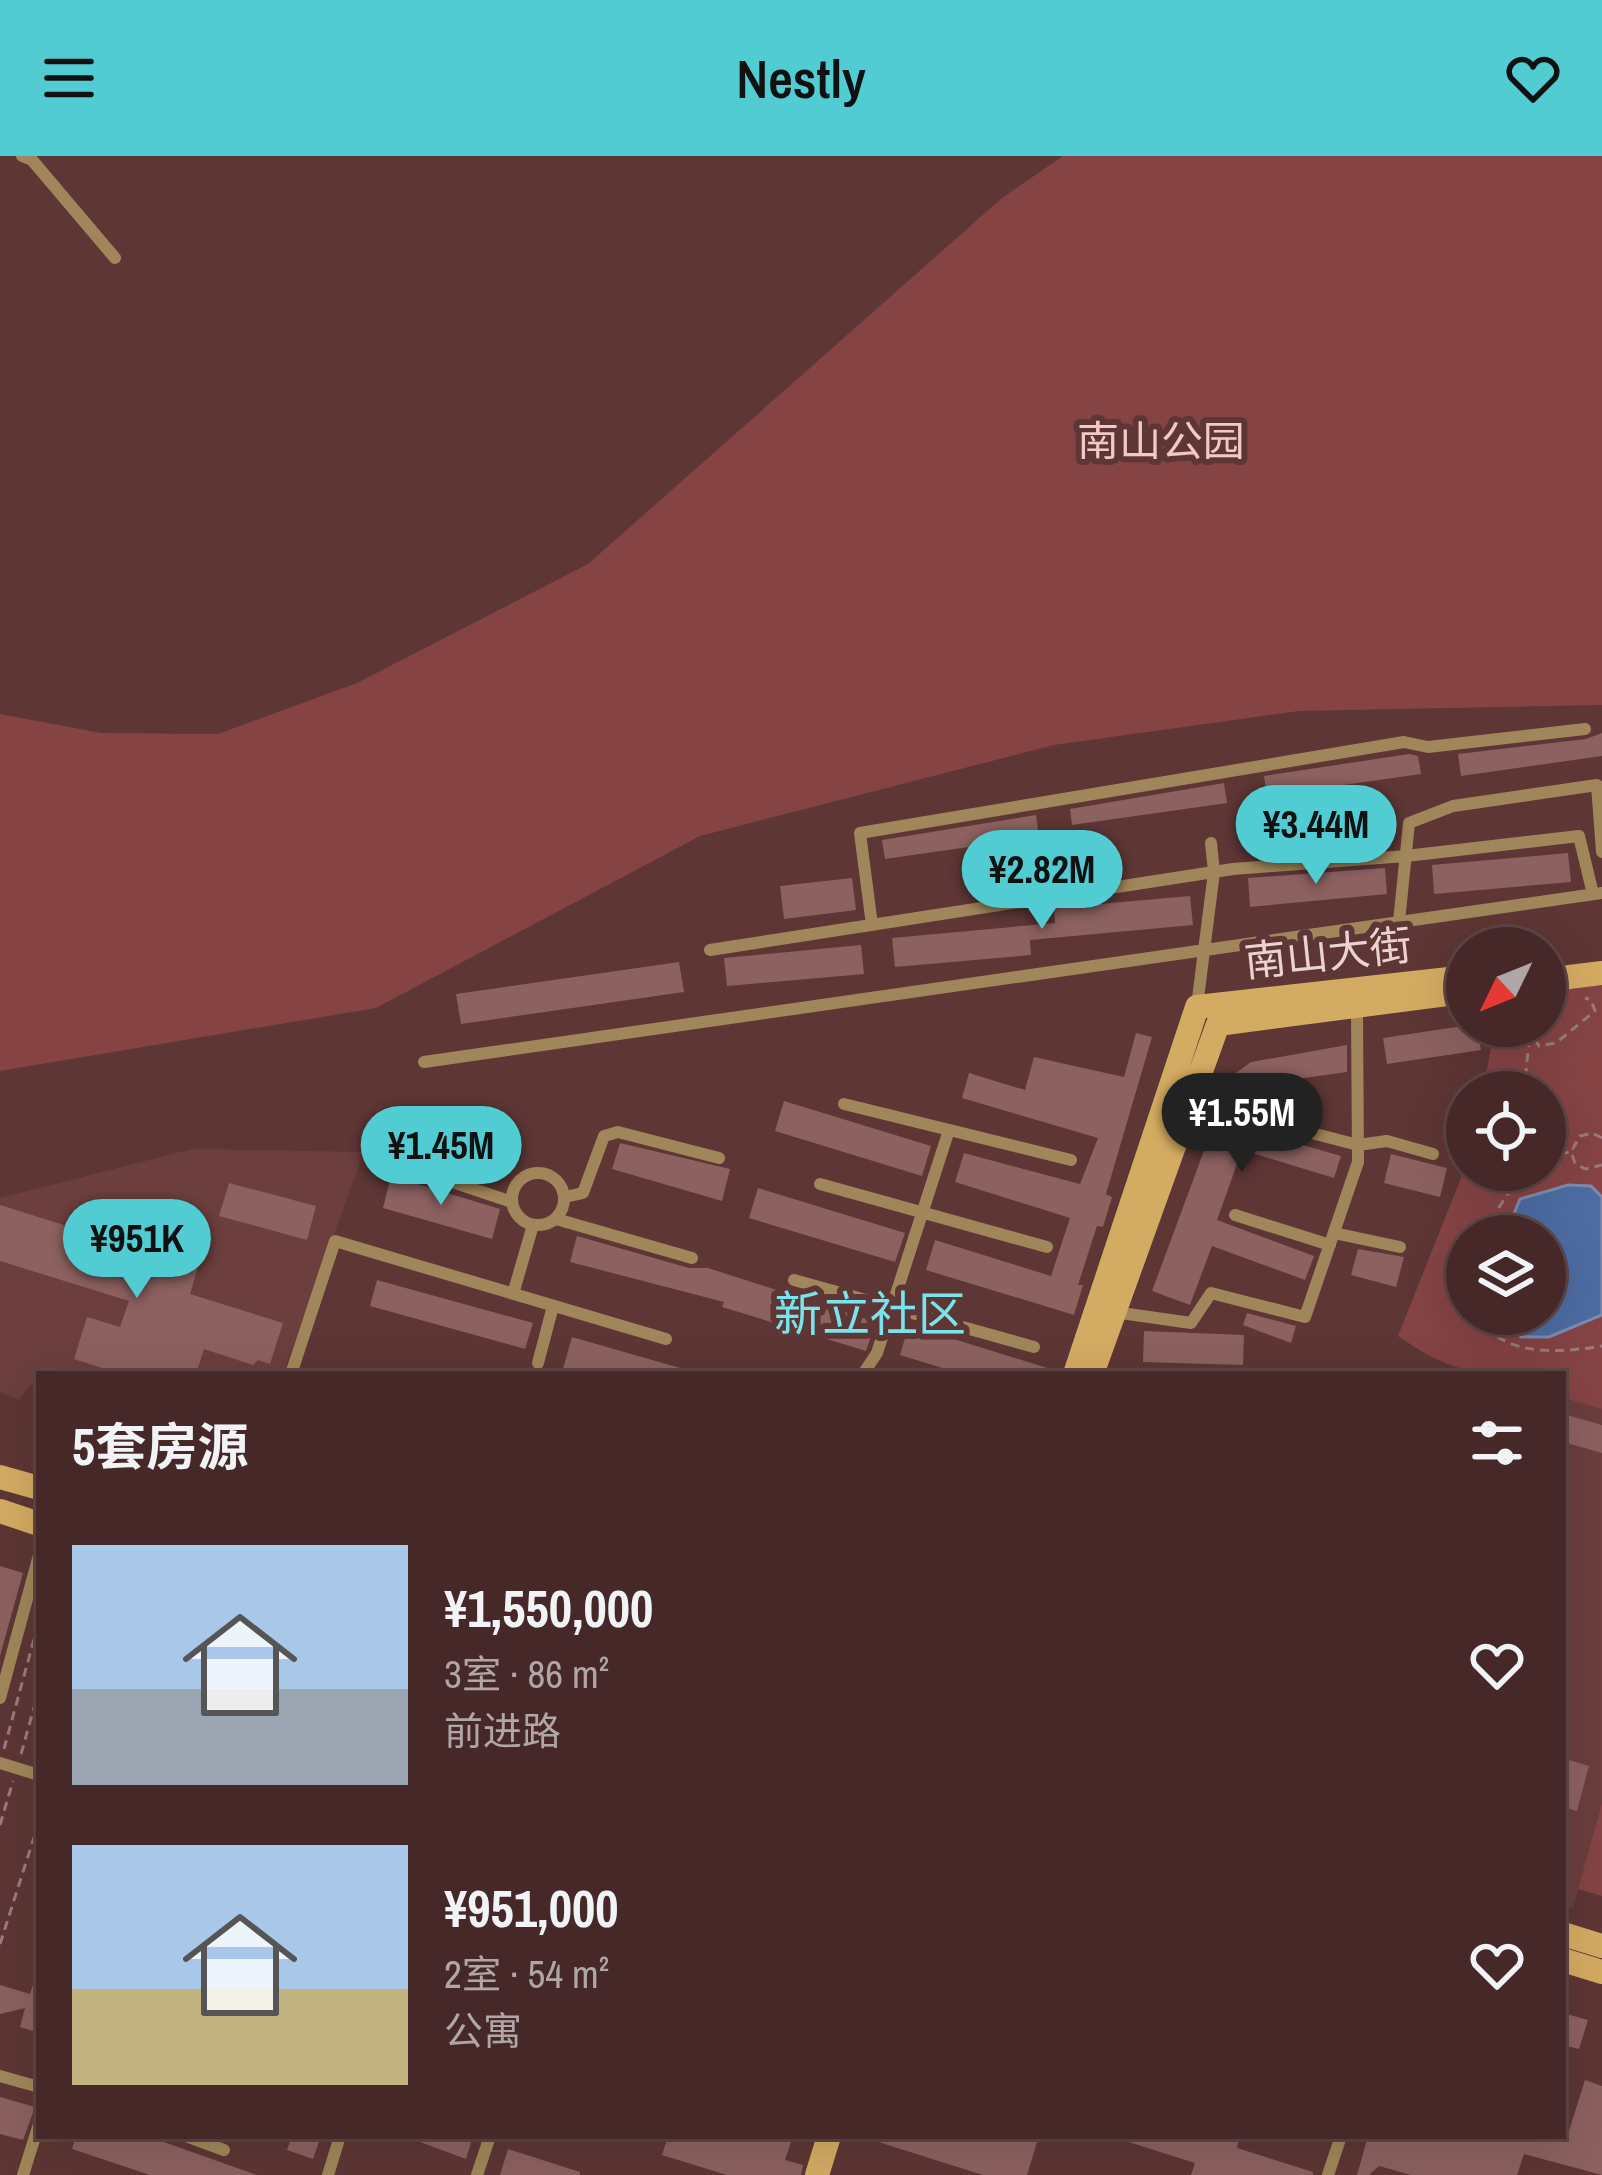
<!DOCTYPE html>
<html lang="zh">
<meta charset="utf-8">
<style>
:root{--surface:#462828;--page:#4d3030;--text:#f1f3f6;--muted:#b0a6a8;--line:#5e4445;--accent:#51ccd3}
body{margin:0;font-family:"Archivo Narrow","Noto Sans SC",sans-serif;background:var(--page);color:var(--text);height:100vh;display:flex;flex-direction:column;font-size:45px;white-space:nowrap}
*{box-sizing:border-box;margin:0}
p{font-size:39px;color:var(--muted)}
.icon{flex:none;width:66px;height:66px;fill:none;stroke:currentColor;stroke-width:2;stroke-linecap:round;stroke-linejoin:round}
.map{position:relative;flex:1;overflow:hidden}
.drawer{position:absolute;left:36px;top:1215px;width:1530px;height:768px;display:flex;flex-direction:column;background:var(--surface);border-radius:0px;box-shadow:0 12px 48px #0002,0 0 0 3px var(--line)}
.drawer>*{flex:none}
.needle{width:78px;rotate:227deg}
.fabs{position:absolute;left:1446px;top:771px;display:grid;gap:24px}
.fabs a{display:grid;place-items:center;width:120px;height:120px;border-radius:50%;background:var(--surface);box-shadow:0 12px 48px #0002,0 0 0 3px var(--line);font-size:60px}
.price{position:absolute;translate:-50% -102px;padding:0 27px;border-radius:42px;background:var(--accent);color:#111;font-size:39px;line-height:78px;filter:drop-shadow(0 3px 6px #0008)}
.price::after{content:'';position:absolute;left:50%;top:72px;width:36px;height:27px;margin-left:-18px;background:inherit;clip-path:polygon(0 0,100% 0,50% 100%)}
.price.current{background:#222;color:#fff}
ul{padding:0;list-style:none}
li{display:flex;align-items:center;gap:36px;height:300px;padding:0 36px}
li span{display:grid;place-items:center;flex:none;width:336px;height:240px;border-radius:0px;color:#555}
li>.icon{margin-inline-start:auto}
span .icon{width:144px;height:144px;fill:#fffc;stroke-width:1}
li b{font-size:51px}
h2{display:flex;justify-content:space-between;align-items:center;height:144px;padding:0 36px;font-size:51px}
header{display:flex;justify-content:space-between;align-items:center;height:156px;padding:0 36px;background:var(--accent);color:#111;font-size:54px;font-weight:600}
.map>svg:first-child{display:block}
</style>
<header><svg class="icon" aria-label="menu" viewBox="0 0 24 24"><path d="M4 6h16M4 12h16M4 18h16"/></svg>Nestly<svg class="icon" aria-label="heart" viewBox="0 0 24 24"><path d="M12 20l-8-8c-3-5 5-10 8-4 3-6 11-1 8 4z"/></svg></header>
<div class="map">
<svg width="1602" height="2019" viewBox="0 0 1602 2019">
<rect width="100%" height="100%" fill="#5d3635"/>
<!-- built -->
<path fill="#6c3e3e" d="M192 993 364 996 283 1218H39L19 1244 0 1236V1042Z
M1563 1242 1602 1253V1647L1573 1752 1563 1749Z"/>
<!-- green -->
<path fill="#854344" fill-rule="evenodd" d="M1063 0H1602V549L1299 555 1054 589 700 680 376 852 0 915V558L101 577 218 578 357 527 588 408 1002 42Z
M1602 829V1253L1563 1242V1218C1488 1218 1462 1225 1398 1180L1467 1007V1014H1545V936H1483L1491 891 1486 870H1545V839L1567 832ZM1467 1080H1545V1158H1467Z
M1602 1647V1740L1578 1733Z"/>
<!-- water -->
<path fill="#4d6ca2" stroke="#7d8bb0" stroke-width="3" d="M1568 1029 1591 1030 1602 1041V1159L1549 1181H1521L1496 1158H1545V1080H1505L1520 1043Z"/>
<!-- building -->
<path fill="#8c6160" d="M1602 577V600L1461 620 1458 598 1586 583Z
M1409 598 1418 600 1421 618 1267 640 1264 620Z
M1224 627 1227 647 1072 669 1070 653Z
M1036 659 1039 681 885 703 882 684Z
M1568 697 1571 726 1434 738 1432 709Z
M1385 712 1387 738 1250 751 1248 722Z
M852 722 856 754 784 763 780 730Z
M1190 740 1193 769 1030 784 1031 799 895 811 892 782 1055 767 1054 752Z
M861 789 864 818 727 830 724 802Z
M679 806 684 836 461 868 456 838Z
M1463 870H1477L1481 894 1387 908 1383 882Z
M1136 877 1152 881 1106 1038 1112 1041 1103 1071 1097 1070 1078 1129H1083L1074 1159 926 1114 935 1084 1051 1120 1070 1062 955 1026 964 997 1080 1028 1098 982 962 942 969 917 1025 934 1034 901 1124 921Z
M1347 889V916L1275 926 1259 939 1251 974 1341 1000 1334 1022 1242 994 1217 1064 1314 1100 1305 1124 1212 1090 1190 1149 1152 1135 1208 984 1218 930 1251 906Z
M784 945 931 990 922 1020 775 975Z
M620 987 730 1013 722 1045 612 1013Z
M1391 998 1447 1012 1440 1041 1384 1027Z
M391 1020 500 1053 492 1083 383 1052Z
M229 1027 316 1050 307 1084 219 1060Z
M758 1032 905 1077 895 1106 749 1062Z
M0 1049 198 1111 190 1138 283 1167 270 1208 258 1204 253 1209 204 1193 196 1218H121L74 1203 87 1161 120 1171 129 1145 0 1105Z
M577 1080 689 1112H708L876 1166 867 1192 866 1195 722 1151 724 1146 570 1106Z
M1358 1093 1404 1101 1396 1131 1351 1119Z
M377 1124 533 1167 525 1193 370 1150Z
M1247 1157 1296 1170 1291 1187 1243 1169Z
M909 1169 1057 1215 1056 1218H962L900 1199Z
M1144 1175 1244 1179 1243 1209 1143 1206Z
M572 1181 687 1214V1218H582L563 1213Z
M1563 1258 1602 1269V1297L1563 1286Z
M0 1410 23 1417 0 1500Z
M1569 1604 1589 1610 1577 1655 1563 1651V1612L1566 1613Z
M36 1820H39V1877L20 1871 25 1852 0 1858V1829L30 1838Z
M1563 1857 1588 1864 1579 1893 1563 1889Z
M1585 1924 1602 1930V2019L1524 1998 1517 2019H1411L1379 2010 1369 2019H1357L1368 1980 1568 1978Z
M0 1941 35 1951 23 1984 0 1978Z
M76 1980H147L257 2019H150L72 1993Z
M292 1980H321L313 2003 287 1994Z
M404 1980H473L466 2003Z
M668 1980H793L785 2004 803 2009 801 2019H727L662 1999Z
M870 1980H1039L1027 2019H983L869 1983Z
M1120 1980H1226L1239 1984 1237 1992 1313 2016V2019H1191L1195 2007 1119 1983Z
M508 1993 580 2016V2019H500Z"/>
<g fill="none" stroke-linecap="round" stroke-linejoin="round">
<!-- path -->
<path stroke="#9c7b7a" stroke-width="3" stroke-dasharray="9 6" stroke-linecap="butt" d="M1527 870 1539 890 1556 887 1595 855 1591 844 1585 842
M1524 936 1529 885
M1602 982 1592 977 1580 980 1571 996 1575 1007 1585 1013 1602 1009
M1545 1000 1570 996
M1488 1080 1498 1053 1523 1014
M1478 1158C1484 1165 1490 1175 1497 1180 1523 1200 1572 1195 1602 1190
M4 1593 36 1476
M21 1598 39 1534
M0 1669 13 1625
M0 1788 39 1666"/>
<!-- street -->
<path stroke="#a0865a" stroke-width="12" d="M22 0 32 4 115 102
M1399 766 1409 667 1453 650 1597 629 1602 696
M872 769 860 677 1404 586 1428 591 1585 573
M710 794 1233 713 1406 700 1579 680 1593 738
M1197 850 1214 716 1211 687
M424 906 1602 737
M844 948 1071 1004
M1273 967 1358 989 1387 985 1433 998
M402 1009 512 1046
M512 1043a26 26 0 1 1 52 0a26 26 0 1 1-52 0Z
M820 1028 1047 1091
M565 1041 583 1037 604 980 618 976 719 1002
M1235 1059 1330 1089
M556 1063 692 1102
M1334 1077 1400 1091
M794 1124 1034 1191
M513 1138 533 1069
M1114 1156 1191 1167 1211 1137 1305 1161 1358 1006 1357 853
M538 1207 553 1150
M291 1218 335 1085 666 1183
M863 1218 877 1197 949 974
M0 1542 39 1399
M0 1607 39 1619
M0 1920 39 1931
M186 1980 224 1994
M23 2019 39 1968
M328 2019 340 1980
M477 2019 490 1980
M1328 2019 1341 1980"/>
<!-- secondary -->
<path stroke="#d4ab62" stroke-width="24" d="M1545 824 1602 817
M1075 1218 1197 851 1467 821
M1092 1218 1218 868 1447 838
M0 1321 39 1332
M0 1355 39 1368
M1563 1778 1602 1790
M1563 1804 1602 1816
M817 2019 829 1980"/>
</g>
<g text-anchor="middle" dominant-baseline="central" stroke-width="12" stroke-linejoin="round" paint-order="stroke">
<!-- park labels -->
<g font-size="42" fill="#f3c8c7" stroke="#5d3635">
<text x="1161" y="285">南山公园</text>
</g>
<!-- street labels -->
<g font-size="42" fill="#ecd3d2" stroke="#5d3635">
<text transform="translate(1328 797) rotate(-6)">南山大街</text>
</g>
<!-- quarter labels -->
<g font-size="48" fill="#78e4eb" stroke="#5d3635">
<text x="870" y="1157">新立社区</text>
</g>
</g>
</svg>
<div class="fabs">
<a><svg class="needle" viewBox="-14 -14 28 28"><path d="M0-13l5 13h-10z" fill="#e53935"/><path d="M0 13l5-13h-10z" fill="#b0a6a8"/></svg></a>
<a><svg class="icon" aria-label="locate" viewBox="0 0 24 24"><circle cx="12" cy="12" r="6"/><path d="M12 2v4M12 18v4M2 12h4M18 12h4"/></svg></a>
<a><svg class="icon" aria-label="layers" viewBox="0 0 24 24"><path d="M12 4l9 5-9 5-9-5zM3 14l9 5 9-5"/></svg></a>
</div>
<b class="price" style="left:1316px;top:731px">¥3.44M</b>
<b class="price" style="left:1042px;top:776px">¥2.82M</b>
<b class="price current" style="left:1242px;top:1019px">¥1.55M</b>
<b class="price" style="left:441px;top:1052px">¥1.45M</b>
<b class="price" style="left:137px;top:1145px">¥951K</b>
<section class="drawer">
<h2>5套房源<svg class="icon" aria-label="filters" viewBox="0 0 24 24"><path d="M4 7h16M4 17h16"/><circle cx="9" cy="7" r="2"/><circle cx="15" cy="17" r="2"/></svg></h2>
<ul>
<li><span style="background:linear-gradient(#a9c7e8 60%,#9aa5b1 0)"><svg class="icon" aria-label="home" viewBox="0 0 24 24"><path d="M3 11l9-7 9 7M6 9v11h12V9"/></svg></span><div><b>¥1,550,000</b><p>3室 · 86 m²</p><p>前进路</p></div><svg class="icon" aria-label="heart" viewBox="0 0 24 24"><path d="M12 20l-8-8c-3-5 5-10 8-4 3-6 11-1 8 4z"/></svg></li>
<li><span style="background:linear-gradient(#a9c7e8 60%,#c2b280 0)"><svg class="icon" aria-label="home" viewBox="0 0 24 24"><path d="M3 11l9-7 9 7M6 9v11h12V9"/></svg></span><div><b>¥951,000</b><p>2室 · 54 m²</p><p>公寓</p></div><svg class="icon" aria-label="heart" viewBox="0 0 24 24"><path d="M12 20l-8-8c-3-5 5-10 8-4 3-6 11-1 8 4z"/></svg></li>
</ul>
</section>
</div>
